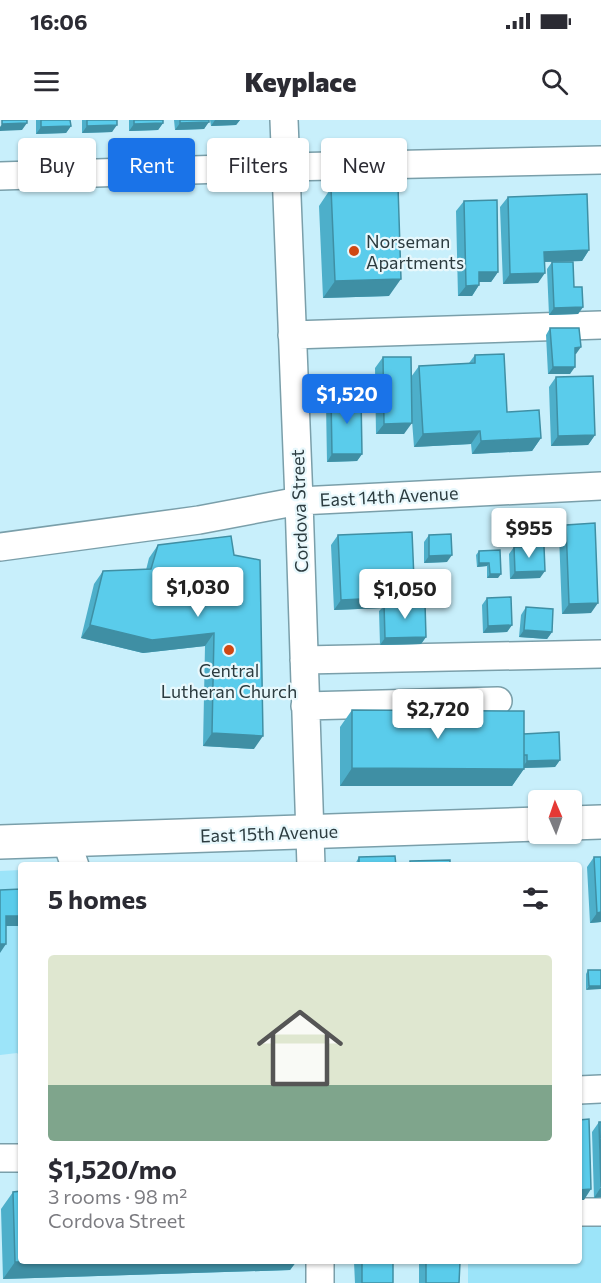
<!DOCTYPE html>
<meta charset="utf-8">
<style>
:root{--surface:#fff;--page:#f7f7f7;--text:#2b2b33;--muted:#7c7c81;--line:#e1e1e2;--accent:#1a73e8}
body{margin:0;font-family:Commissioner,sans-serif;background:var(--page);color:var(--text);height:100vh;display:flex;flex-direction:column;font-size:22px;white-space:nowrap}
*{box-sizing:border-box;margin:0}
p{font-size:20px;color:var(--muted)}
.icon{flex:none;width:33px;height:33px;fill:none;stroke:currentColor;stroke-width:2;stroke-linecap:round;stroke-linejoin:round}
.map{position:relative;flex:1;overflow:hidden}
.panel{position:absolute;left:18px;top:742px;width:564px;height:402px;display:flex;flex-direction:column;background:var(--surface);border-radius:6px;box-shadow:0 2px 4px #0004}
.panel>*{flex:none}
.banner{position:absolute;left:18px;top:18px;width:566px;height:54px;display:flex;gap:12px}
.needle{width:39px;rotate:358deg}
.controls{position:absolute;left:528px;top:670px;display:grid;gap:12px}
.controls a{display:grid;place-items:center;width:54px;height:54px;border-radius:6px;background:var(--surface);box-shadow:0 2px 4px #0004;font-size:30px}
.price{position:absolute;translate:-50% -51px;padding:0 14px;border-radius:6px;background:#fff;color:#222;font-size:20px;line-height:39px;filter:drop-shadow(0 2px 3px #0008)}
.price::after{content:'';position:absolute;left:50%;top:36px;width:18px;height:14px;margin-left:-9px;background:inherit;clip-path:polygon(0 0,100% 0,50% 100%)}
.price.current{background:var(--accent);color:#fff}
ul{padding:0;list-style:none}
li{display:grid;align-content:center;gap:12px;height:318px;padding:0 30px}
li+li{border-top:2px solid var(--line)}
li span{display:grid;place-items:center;height:186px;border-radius:6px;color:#555}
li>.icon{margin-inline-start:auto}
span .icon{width:108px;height:108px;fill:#fffc;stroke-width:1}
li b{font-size:26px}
h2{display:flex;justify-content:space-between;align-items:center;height:72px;padding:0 30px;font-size:26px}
.chip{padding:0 21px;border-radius:6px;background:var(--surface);box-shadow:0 2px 4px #0004;font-size:21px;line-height:54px}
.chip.current{background:var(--accent);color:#fff}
.status{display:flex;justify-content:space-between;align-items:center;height:42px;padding:0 30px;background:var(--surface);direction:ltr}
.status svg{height:16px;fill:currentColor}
header{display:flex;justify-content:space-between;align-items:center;height:78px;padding:0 30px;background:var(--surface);font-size:27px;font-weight:800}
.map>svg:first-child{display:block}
</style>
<div class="status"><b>16:06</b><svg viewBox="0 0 49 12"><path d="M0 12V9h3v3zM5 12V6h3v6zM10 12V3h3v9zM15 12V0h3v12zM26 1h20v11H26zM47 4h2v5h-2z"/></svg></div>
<header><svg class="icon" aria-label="menu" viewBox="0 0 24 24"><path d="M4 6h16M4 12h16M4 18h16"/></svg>Keyplace<svg class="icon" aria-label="search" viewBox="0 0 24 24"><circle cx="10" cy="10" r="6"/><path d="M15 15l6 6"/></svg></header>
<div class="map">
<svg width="601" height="1163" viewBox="0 0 601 1163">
<rect width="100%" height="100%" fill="#c8effb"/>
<!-- green -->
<path fill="#9ce4f9" d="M21 750V937L17 933 0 935V751Z
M579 1105H601V1163H468V1142H579Z"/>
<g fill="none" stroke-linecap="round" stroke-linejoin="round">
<!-- minor casing -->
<g stroke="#7a9faa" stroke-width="30">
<path id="minor" d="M284 0 299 381 311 746
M0 56 286 47 601 40
M292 215 601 205
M0 427 199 400 299 381 601 366
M304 540 601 534
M305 586 498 581
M66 720 75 746
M579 970 601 969
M0 1038H21
M579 1092H601
M320 1142V1163"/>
</g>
<!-- major casing -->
<g stroke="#7a9faa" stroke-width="36">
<path id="major" d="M572 703 601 702
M0 722 538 704"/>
</g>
<!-- minor -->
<use href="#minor" stroke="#fff" stroke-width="27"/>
<!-- major -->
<use href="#major" stroke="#fff" stroke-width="33"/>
</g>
<!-- wall -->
<path fill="#4dafca" d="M36 0H70L71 6 66 13 36 14Z
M82 0H117L112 12 82 13Z
M129 0H163V3L158 10 129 11Z
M174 0H209L204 9 175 10Z
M210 0H240L236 5 211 6Z
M331 68 389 176 323 178 319 86Z
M508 77 589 130 582 141 545 142 538 163 503 164 500 87Z
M464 81 498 152 491 162H479V165L472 176H458L456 91Z
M552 142 574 167 583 187 578 194 549 195 547 149Z
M550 208 576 234H575L570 254H548L546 215Z
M475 235 507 292 541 318 532 331 472 334 471 324 414 327 411 287 404 314H376L375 248 383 237 411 257 419 246 469 243Z
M556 257 595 315 588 325 551 326 549 267Z
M331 277 362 334 357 341 327 342 326 284Z
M566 405 591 493 562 494 559 415Z
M338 415 407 469H402V477L397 484 426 517 421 524 380 525 379 491 382 488 334 490 331 425Z
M429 415 447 442 424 443V422Z
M231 416 254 629 203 626 205 526 143 533 81 518 94 464 103 451 146 450 149 438 158 425Z
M514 427 540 458 510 459 509 434Z
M500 430 498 458H487V446L477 447 476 435 479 431Z
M487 478 512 505 507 512 483 513 482 485Z
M526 487 552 512 547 519 519 517 521 495Z
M352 590 524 614 560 640 555 647 524 648 512 666H340V607Z
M359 737 396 746H354Z
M594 737 601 802 590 803 587 747Z
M588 850H601L586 870V854Z
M599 1002 601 1077 594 1078 592 1012Z
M13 1072 21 1142H296L290 1150 3 1159 1 1089Z
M354 1142H393V1163H355Z
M419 1142H460L459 1163H419Z"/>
<!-- shaded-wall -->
<path fill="#3f8fa4" d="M215 0H240L236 5 211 6Z
M209 2 204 9 175 10 180 3Z
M27 3 22 10 0 11V7L2 4Z
M163 3 158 10 129 11 134 4Z
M117 5 112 12 82 13 87 6Z
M71 6 66 13 36 14 41 7Z
M589 130 582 141 537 142 544 132Z
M479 152H498L491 162H472Z
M545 153 538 163 503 164 510 154Z
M401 159 389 176 323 178 335 161Z
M479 165 472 176H458L466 166Z
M583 187 578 194 549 195 554 188Z
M581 227 576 234 570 235 575 228Z
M553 247H575L570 254H548Z
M412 303 404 314H376L384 304Z
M480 311 471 324 414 327 423 314Z
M595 315 588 325 551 326 558 316Z
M541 318 532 331 472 334 481 321Z
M332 334H362L357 341 327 342Z
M452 435 447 442 424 443 429 436Z
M479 443H489L487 446 477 447Z
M545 451 540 458 510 459 515 452Z
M490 454H501L498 458H487Z
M402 459H414L407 469 394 470Z
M402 477 395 487 384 484 382 488 334 490 341 480Z
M598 483 591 493 562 494 569 484Z
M90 505 214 513 205 526 143 533 81 518Z
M512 505 507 512 483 513 488 506Z
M524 510 552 512 547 519 519 517Z
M426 517 421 524 380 525 385 518Z
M212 613 263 616 254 629 203 626Z
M560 640 555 647 522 648 527 641Z
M352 648 524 649 512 666H340Z
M601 792V802L590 803 597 793Z
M6 796H21V806H0Z
M0 824H6L0 833Z
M589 866H601V869L586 870Z
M601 1067V1077L594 1078Z
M591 1069 584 1080H579V1070Z
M15 1142H296L290 1150 3 1159Z"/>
<!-- building -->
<path fill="#5acceb" stroke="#3f8fa4" stroke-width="1.5" d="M2 0H27V3L2 4Z
M41 0H70L71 6 41 7Z
M87 0H117V5L87 6Z
M134 0H163V3L134 4Z
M180 0H209V2L180 3Z
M398 66 401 159 335 161 331 68Z
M587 74 589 130 544 132 545 153 510 154 508 77Z
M497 80 498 152H479V165L466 166 464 81Z
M552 142H573L574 167H582L583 187 554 188Z
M550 208H579L581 227 575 228V247H553Z
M504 234 507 292 539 290 541 318 481 321 480 311 423 314 419 246 475 243V235Z
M383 237H411L412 303 384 304Z
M593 256 595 315 558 316 556 257Z
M361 276 362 334H332L331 277Z
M595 403 598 483 569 484 566 405Z
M412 412 414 459H402V477L341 480 338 415Z
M451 414 452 435 429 436V415Z
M231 416 234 435 260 440 263 616 212 613 214 513 152 520 90 505 103 451 151 449 158 425Z
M544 426 545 451 515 452 514 427Z
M500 430 501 454H490L489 443H479V431Z
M511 477 512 505 488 506 487 478Z
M425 483 426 517 385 518 384 484Z
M526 487 553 489 552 512 524 510Z
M352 590 524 591V649L352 648Z
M559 612 560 640 527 641V635H524V614Z
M395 736 396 746H359V737Z
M594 737H601V792L597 793Z
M450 740V746H410V741Z
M21 769V796H6V824H0V770Z
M588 850H601V866H589Z
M589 999 591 1069 579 1070V1000Z
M599 1002H601V1067Z
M21 1071V1142H31H15L13 1072Z
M362 1142H393V1163H362Z
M426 1142H460L459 1163H426Z"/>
<!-- markers -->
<g fill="#cf4813" stroke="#e8f8fc" stroke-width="2">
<circle cx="354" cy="131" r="6"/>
<circle cx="229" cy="530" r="6"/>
</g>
<g text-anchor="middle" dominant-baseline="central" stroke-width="4.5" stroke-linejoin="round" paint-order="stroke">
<!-- poi labels -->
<g font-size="18" fill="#2b3b3f" stroke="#e8f8fc" text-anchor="start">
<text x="366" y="121">Norseman<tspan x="366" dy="21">Apartments</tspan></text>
<text x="229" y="550" text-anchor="middle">Central<tspan x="229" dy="21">Lutheran Church</tspan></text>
</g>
<!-- street labels -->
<g font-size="18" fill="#2b3b3f" stroke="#e8f8fc">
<text transform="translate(389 376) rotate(-3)">East 14th Avenue</text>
<text transform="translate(299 391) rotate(-92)">Cordova Street</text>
<text transform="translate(269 713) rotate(-2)">East 15th Avenue</text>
</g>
</g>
</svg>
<div class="controls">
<a><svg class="needle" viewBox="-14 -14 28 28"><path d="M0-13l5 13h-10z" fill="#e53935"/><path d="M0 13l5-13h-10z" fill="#7c7c81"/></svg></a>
</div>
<b class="price current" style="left:347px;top:305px">$1,520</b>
<b class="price" style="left:529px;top:439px">$955</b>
<b class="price" style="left:198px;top:498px">$1,030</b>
<b class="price" style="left:405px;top:500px">$1,050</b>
<b class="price" style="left:438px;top:620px">$2,720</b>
<div class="banner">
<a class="chip">Buy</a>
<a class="chip current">Rent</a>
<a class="chip">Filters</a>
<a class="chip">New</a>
</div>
<section class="panel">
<h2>5 homes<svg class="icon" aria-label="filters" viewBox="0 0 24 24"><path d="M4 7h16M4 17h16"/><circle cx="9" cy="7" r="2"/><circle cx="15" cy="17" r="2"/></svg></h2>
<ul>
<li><span style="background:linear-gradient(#dfe7d0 70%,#7fa58c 0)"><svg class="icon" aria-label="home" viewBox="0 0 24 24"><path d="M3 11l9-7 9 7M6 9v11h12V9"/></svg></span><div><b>$1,520/mo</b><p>3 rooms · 98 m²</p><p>Cordova Street</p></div></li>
</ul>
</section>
</div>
